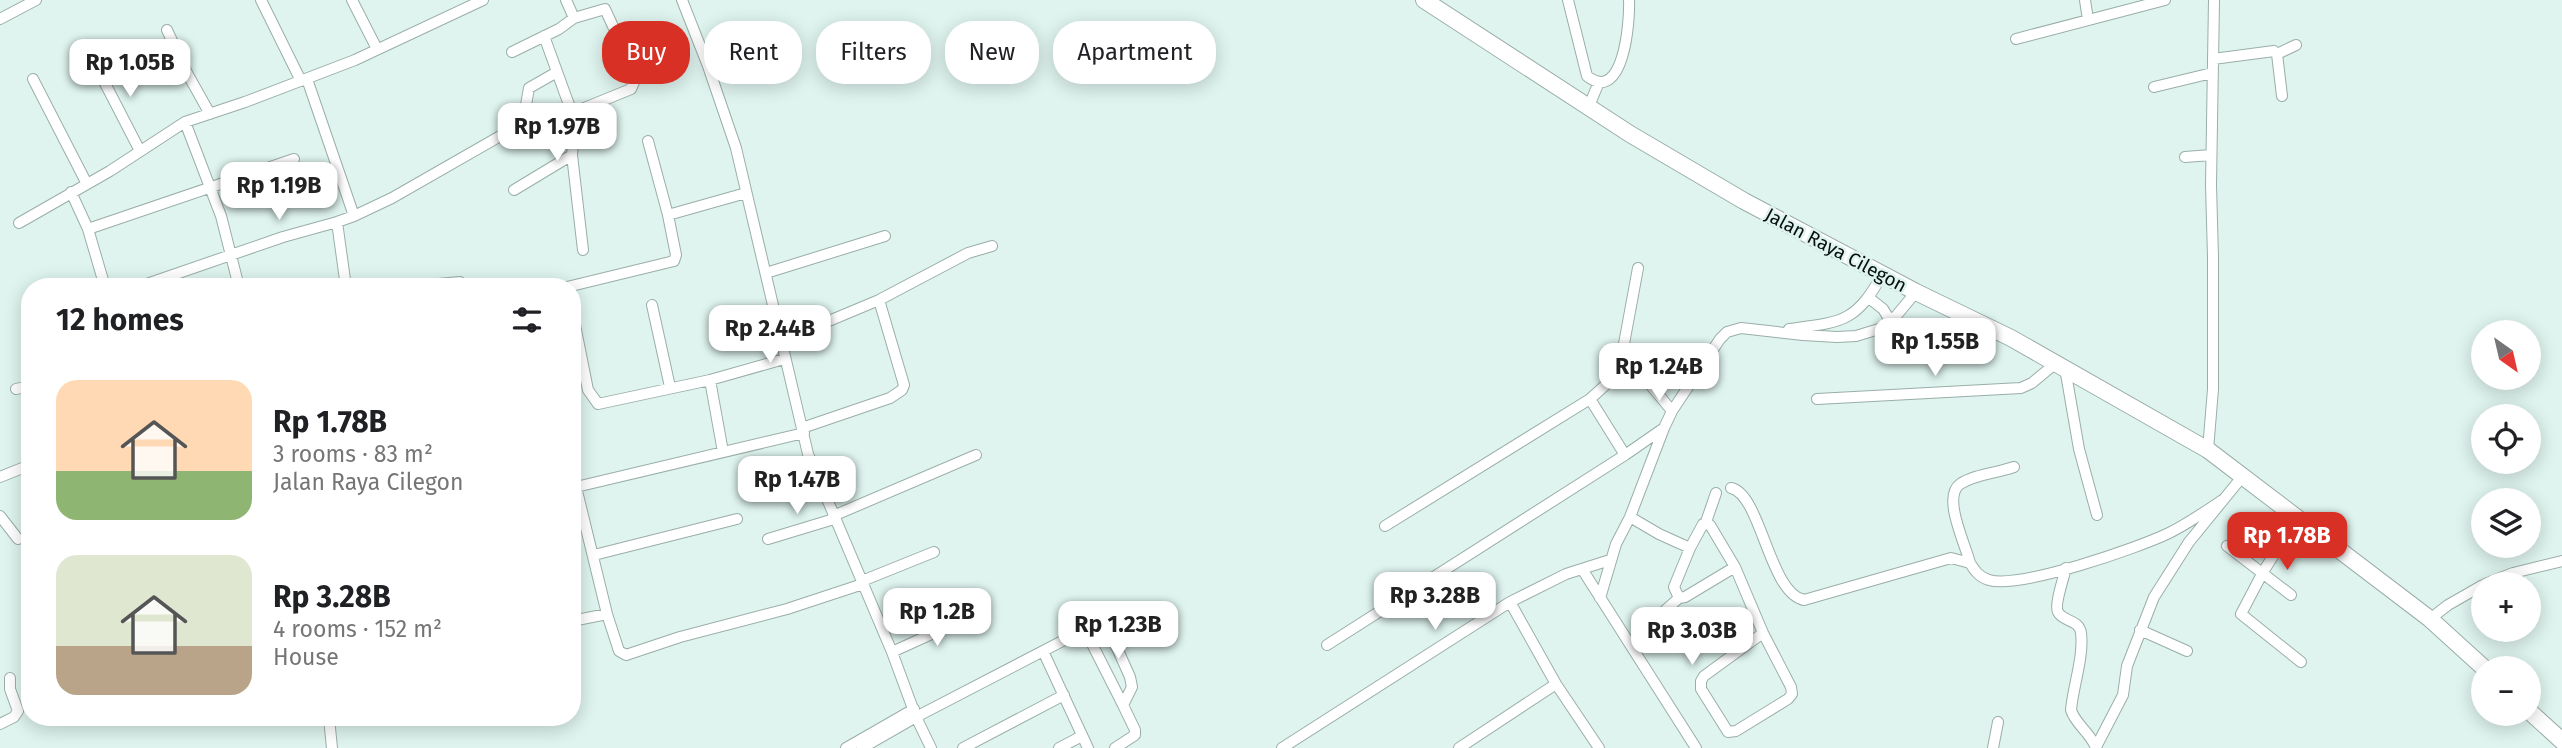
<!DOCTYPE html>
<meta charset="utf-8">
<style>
:root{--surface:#fff;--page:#f6f6f6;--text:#202124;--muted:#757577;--accent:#d93025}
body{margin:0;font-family:"Fira Sans",sans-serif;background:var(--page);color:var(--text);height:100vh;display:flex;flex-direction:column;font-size:26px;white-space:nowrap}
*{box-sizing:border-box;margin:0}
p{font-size:23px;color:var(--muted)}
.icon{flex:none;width:38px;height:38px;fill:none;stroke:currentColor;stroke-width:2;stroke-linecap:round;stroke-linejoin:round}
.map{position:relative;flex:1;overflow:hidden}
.side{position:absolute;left:21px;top:278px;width:560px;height:448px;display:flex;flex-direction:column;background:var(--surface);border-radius:28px;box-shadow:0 4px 18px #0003}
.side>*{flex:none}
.hud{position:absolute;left:602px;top:21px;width:665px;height:63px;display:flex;gap:14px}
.needle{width:46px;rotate:146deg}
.fabs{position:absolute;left:2471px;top:320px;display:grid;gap:14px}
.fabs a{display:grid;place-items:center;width:70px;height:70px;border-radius:50%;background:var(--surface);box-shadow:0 4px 18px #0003;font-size:35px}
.price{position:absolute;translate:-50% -60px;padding:0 16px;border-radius:14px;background:#fff;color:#222;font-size:23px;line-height:46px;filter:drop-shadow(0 2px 4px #0008)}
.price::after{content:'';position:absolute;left:50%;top:42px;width:21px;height:16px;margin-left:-10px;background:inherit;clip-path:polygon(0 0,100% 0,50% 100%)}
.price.active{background:var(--accent);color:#fff}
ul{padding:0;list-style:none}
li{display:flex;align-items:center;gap:21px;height:175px;padding:0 35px}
li span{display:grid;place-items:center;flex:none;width:196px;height:140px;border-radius:21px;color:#555}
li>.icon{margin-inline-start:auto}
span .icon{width:84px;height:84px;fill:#fffc;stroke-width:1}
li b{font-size:30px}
h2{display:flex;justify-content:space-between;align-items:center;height:84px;padding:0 35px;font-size:30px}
.chip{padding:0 24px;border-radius:28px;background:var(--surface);box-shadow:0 4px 18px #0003;font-size:24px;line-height:63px}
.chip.active{background:var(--accent);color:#fff}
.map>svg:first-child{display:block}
</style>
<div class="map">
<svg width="2562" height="748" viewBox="0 0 2562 748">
<rect width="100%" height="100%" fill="#dff4ef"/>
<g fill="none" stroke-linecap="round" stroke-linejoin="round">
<!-- minor casing -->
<g stroke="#9aaea9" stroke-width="12">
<path id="minor" d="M261 0 301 81
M352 0 377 49
M566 0 574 18
M682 0 708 66 736 148 808 454 892 652 916 717 931 748
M1568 0 1587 76C1624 105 1630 20 1629 0
M2085 0 2088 20
M0 19 36 0
M167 30 187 73 210 114
M544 36 572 113 568 121 573 143 572 155 583 250
M2016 39 2165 0
M512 52 559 29 574 18 605 9 634 72 635 80 631 89 572 113
M2277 54 2296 45
M2213 59 2274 51 2277 54 2282 96
M93 60 140 151
M33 79 87 184
M307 79 354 216 337 222 346 287
M2154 87 2212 73
M1589 106 1599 82
M185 122 221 216 239 287
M648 141 668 215
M2185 157 2211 155
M514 190 572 155
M71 192 88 229 105 287
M354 216 392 198 516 127 524 116 529 88 557 72
M19 223 110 171 185 122 245 102 355 60 483 0
M88 229 294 159
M766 273 885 236
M138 287 283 237 337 222
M406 287 460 282
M567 287 674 261 676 255 668 215 746 193
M1869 298 1883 309 1891 322
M879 300 968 253 992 246
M652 305 670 387
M572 310 588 390 598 404 710 380 784 359
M1789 329C1842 322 1856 323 1883 273
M781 341 879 300 904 385 902 390 890 398 802 428
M1621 360 1638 268
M2065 368 2079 449 2097 515
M710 380 723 452
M16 389 30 386
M1817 399 2021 388 2032 383 2056 363
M804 433 576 487 607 614 619 651 626 655 680 637 787 609 863 584
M2208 450 2213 389V257L2211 185 2214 0
M1625 455 1664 428
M0 477 30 465
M1731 488C1761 494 1769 593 1804 600L1951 558 1970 563C1975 571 1979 577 1989 580 2020 589 2138 548 2169 533 2189 523 2206 511 2224 499
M0 516 18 539
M833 516 976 455
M1630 517 1659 534 1690 548 1703 524 1710 525 1735 567 1763 633 1791 687 1792 694 1788 699 1736 731 1728 732 1701 689V681L1704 676 1763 633
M2297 518 2263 572 2241 614 2301 662
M1706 522 1716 493
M1385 526 1590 399 1611 380 1616 363 1627 359 1634 365 1672 411
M768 539 834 519
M2227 546 2291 595
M1690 548 1674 587 1679 598 1685 597 1735 567
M594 555 737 519
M1970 563C1965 543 1942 497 1960 484 1975 474 1997 473 2014 467
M2066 568C2064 577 2054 605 2058 612 2063 622 2079 619 2081 633 2084 657 2073 686 2071 710 2075 724 2091 733 2096 748
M1582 569 1696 748
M862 581 934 552
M2485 584 2513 573 2562 561
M1600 598 1616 544 1630 517 1664 428 1672 411 1720 339 1727 332 1741 328 1803 335 1837 337 1856 336 1879 329 1891 322 1916 292
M1510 602 1556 684 1599 748
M1660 615 1679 598
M1104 619 1130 677 1132 687 1123 705 1135 730V735L1115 748
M2430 619 2448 605 2483 585
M572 621 607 614
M1085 630 1123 705
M2140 630 2187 651
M1327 645 1625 455 1590 399
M1043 651 1088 748
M892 652 969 617
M329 718 332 748
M0 724 14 717 18 711 10 689V678
M2096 747 2123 695 2127 666 2154 597 2189 542 2242 477
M846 748 914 709
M862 748 916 717 1126 608
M963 748 1064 695
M1059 748 1082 736
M1282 748 1510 602 1566 574 1610 560
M1459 748 1556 684
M1993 748 1998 722"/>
</g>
<!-- trunk casing -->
<g stroke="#9aaea9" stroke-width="18">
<path id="trunk" d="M1424 0 1630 134 1744 201 1916 292 2011 338 2208 450 2430 619 2484 668
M2529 711 2562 741"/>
</g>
<!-- minor -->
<use href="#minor" stroke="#fff" stroke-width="10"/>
<!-- trunk -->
<use href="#trunk" stroke="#fff" stroke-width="16"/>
</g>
<g text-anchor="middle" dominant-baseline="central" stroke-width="5" stroke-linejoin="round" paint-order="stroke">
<!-- street labels -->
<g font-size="19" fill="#09100f" stroke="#dff4ef">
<text transform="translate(1836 250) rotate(28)">Jalan Raya Cilegon</text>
</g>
</g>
</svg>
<div class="fabs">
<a><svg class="needle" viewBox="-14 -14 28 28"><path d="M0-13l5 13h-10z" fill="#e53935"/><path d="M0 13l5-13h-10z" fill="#757577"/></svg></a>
<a><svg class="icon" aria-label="locate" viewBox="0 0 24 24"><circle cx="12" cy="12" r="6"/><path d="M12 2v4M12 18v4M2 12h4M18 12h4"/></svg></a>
<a><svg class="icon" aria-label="layers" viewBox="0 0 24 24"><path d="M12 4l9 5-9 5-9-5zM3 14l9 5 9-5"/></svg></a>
<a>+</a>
<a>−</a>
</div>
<b class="price" style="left:130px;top:99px">Rp 1.05B</b>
<b class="price" style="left:557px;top:163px">Rp 1.97B</b>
<b class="price" style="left:279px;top:222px">Rp 1.19B</b>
<b class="price" style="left:770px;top:365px">Rp 2.44B</b>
<b class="price" style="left:1935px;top:378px">Rp 1.55B</b>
<b class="price" style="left:1659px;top:403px">Rp 1.24B</b>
<b class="price" style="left:797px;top:516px">Rp 1.47B</b>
<b class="price active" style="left:2287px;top:572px">Rp 1.78B</b>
<b class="price" style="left:1435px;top:632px">Rp 3.28B</b>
<b class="price" style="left:937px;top:648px">Rp 1.2B</b>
<b class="price" style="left:1118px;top:661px">Rp 1.23B</b>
<b class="price" style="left:1692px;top:667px">Rp 3.03B</b>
<div class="hud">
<a class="chip active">Buy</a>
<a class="chip">Rent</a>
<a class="chip">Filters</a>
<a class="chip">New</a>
<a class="chip">Apartment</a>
</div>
<section class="side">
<h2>12 homes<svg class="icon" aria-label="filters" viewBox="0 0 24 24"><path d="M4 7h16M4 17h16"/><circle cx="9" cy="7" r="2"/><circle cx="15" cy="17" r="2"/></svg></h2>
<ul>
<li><span style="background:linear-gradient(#ffd9b3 65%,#8fb573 0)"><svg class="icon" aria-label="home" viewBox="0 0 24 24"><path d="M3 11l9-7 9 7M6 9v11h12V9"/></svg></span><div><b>Rp 1.78B</b><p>3 rooms · 83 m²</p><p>Jalan Raya Cilegon</p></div></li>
<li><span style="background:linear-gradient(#dfe7d0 65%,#b9a48a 0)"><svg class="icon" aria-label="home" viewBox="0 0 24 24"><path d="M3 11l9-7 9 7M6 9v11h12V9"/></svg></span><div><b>Rp 3.28B</b><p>4 rooms · 152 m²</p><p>House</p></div></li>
</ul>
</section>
</div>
